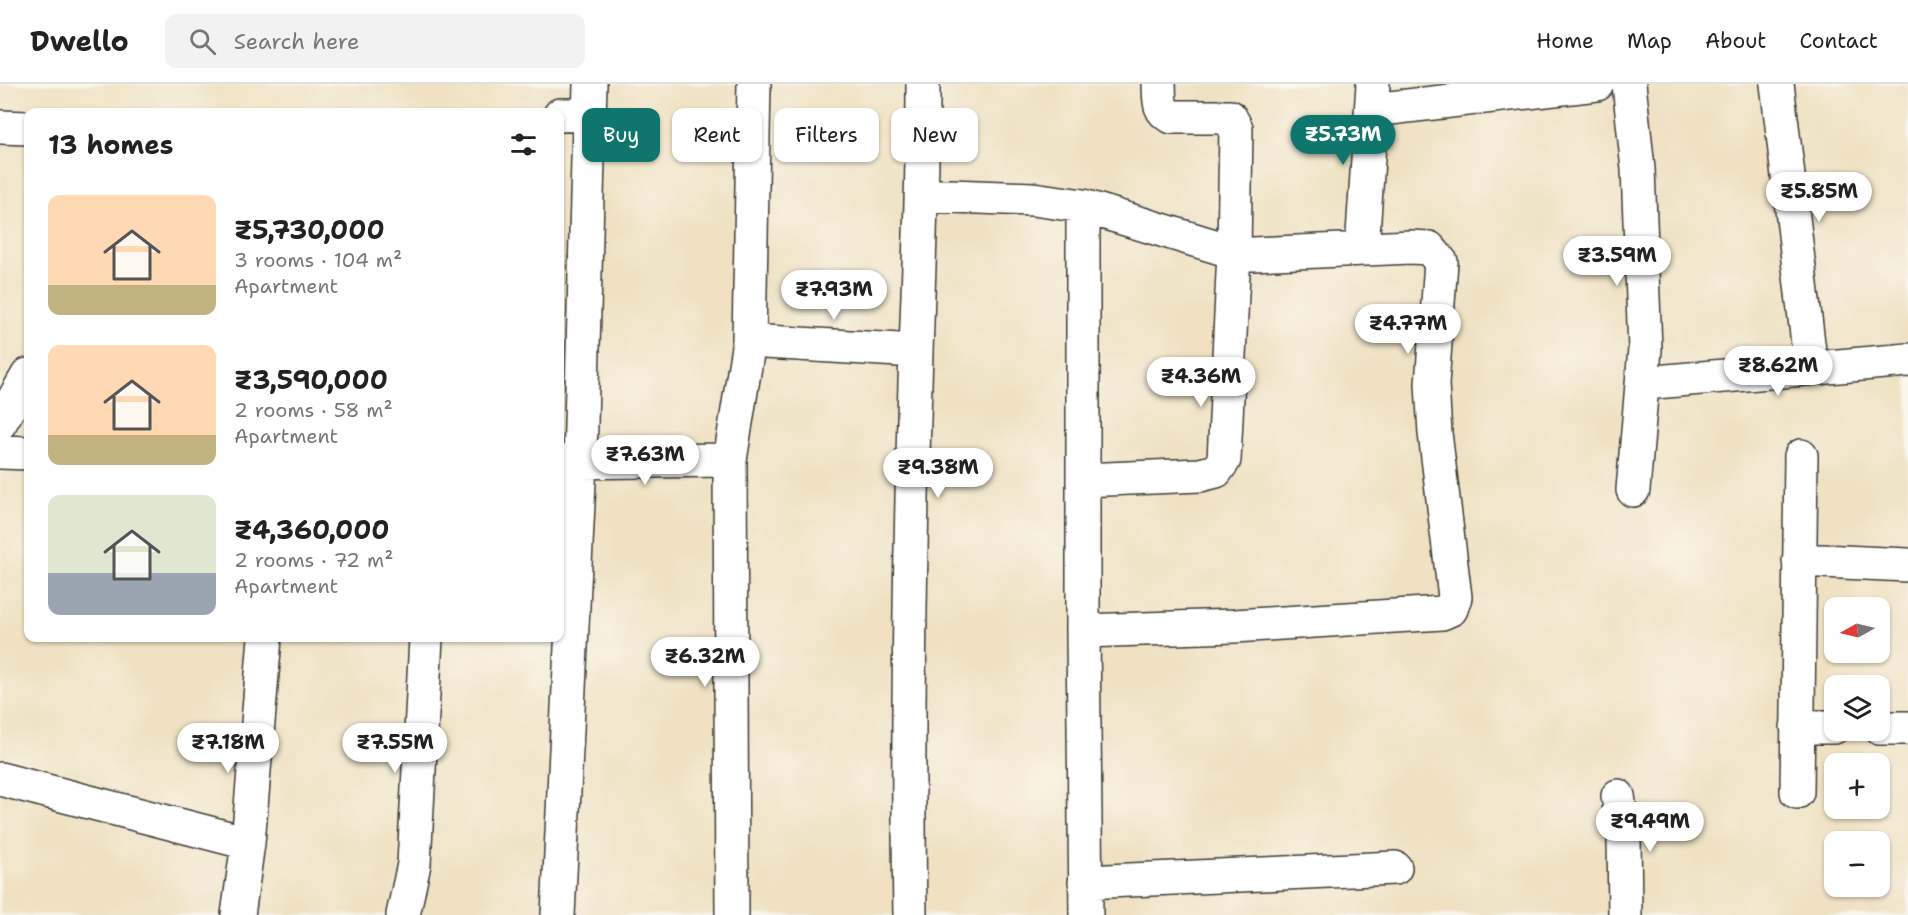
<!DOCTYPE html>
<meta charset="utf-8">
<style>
:root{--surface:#fff;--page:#f2f2f2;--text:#222;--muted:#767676;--line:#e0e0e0;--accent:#0f766e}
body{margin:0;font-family:"Shantell Sans",sans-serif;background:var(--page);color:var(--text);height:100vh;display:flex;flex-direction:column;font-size:22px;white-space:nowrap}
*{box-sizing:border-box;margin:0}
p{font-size:20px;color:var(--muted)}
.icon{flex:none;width:33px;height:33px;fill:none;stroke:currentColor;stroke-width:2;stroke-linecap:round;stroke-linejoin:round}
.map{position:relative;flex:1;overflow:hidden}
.sheet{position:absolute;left:24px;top:24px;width:540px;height:534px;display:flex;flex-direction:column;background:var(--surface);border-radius:12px;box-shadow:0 2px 4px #0004}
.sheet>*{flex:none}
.top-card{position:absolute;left:582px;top:24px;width:570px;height:54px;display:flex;gap:12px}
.needle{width:39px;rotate:262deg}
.buttons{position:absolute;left:1824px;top:513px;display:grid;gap:12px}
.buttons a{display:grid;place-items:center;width:66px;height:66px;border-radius:12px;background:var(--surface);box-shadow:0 2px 4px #0004;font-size:30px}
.price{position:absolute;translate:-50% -51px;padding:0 14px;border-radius:21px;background:#fff;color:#222;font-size:20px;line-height:39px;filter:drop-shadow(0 2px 3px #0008)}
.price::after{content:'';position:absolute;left:50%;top:36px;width:18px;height:14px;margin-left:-9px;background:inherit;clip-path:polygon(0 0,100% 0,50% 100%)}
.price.current{background:var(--accent);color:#fff}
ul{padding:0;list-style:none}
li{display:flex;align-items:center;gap:18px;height:150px;padding:0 24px}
li span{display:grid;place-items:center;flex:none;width:168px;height:120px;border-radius:12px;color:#555}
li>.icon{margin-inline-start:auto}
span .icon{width:72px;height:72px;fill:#fffc;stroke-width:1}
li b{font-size:26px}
h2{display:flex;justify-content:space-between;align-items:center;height:72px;padding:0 24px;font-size:26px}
.chip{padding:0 21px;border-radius:12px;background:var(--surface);box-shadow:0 2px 4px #0004;font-size:21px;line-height:54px}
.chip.current{background:var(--accent);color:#fff}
header{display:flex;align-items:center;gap:36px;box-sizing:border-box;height:84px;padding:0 30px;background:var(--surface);border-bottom:2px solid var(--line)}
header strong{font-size:28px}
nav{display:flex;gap:33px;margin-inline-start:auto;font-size:21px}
.search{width:420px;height:54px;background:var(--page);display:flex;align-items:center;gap:15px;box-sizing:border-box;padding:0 21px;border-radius:12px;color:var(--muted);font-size:22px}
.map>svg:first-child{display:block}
</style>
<header>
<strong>Dwello</strong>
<div class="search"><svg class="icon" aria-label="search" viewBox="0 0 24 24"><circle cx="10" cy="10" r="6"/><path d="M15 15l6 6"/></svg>Search here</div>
<nav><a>Home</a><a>Map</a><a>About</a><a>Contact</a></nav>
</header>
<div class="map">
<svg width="1908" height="831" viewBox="0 0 1908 831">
<rect width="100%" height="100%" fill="#fbf7ec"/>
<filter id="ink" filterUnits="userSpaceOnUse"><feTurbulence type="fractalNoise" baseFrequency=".0167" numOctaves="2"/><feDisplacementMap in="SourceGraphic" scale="12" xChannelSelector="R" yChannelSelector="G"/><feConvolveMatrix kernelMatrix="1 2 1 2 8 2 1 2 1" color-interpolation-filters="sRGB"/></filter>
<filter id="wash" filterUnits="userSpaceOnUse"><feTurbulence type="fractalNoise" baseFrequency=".008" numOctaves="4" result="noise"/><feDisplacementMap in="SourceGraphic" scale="24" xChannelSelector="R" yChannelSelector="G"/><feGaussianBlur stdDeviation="1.35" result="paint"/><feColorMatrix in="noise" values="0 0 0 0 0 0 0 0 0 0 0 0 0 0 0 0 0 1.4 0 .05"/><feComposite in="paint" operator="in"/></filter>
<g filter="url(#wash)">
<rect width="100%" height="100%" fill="#efe1c2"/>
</g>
<g filter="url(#ink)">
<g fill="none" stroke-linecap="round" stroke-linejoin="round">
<!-- minor casing -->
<g stroke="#3c3a35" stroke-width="36">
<path id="minor" d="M1629 0 1638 85 1645 265 1633 406
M1777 0 1811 284
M1373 26 1597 0
M560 31 589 30
M0 43 28 44
M923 111 1033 115 1083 122 1234 168 1253 170 1411 163 1429 164 1441 178 1432 300 1435 349 1455 513 1451 525 1442 529 1234 542 1083 547
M1083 122V547L1086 831
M1362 165 1373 0
M749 257 916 267
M1644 299 1908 276
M0 339 28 291
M0 368 28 369
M560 378 730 376
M1083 396 1200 391 1216 387 1224 376 1234 168 1236 44 1230 33H1172C1157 27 1160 14 1159 0
M1799 476 1908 481
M1797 643H1834
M1880 644H1908
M0 695 248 759
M1797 708 1801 372
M1618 712 1624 753 1625 831
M1085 798 1395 784
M238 831 248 759 265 554
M403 831 414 780 426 554
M558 831 580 378 590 0
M732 831 730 376 749 257 754 0
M910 831C907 643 910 455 916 268 919 178 923 90 923 0"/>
</g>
<!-- minor -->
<use href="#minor" stroke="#fff" stroke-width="33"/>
</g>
</g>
</svg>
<div class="buttons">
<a><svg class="needle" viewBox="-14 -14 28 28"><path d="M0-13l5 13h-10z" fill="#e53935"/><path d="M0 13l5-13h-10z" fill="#767676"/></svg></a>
<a><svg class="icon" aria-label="layers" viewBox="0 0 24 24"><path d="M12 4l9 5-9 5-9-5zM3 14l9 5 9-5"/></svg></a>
<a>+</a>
<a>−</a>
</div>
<b class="price current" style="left:1343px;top:82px">₹5.73M</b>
<b class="price" style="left:1819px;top:139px">₹5.85M</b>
<b class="price" style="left:1617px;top:203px">₹3.59M</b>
<b class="price" style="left:834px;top:237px">₹7.93M</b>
<b class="price" style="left:1408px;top:271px">₹4.77M</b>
<b class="price" style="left:1778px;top:313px">₹8.62M</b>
<b class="price" style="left:1201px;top:324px">₹4.36M</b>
<b class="price" style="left:645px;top:402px">₹7.63M</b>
<b class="price" style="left:938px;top:415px">₹9.38M</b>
<b class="price" style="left:705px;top:604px">₹6.32M</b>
<b class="price" style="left:228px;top:690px">₹7.18M</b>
<b class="price" style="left:395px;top:690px">₹7.55M</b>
<b class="price" style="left:1650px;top:769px">₹9.49M</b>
<div class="top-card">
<a class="chip current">Buy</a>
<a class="chip">Rent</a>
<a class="chip">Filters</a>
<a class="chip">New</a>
</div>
<section class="sheet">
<h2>13 homes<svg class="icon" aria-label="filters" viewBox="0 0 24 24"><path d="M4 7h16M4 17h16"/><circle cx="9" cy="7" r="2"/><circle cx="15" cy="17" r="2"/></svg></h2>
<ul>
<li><span style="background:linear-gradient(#ffd9b3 75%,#c2b280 0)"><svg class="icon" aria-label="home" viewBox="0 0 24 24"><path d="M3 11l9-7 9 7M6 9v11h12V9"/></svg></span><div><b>₹5,730,000</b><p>3 rooms · 104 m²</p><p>Apartment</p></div></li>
<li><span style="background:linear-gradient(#ffd9b3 75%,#c2b280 0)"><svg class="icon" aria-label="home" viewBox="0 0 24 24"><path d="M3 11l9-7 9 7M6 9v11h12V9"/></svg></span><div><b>₹3,590,000</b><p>2 rooms · 58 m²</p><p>Apartment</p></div></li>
<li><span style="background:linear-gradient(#dfe7d0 65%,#9aa5b1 0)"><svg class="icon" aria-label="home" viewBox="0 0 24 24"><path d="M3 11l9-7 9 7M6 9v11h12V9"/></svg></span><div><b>₹4,360,000</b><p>2 rooms · 72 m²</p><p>Apartment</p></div></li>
</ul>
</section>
</div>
